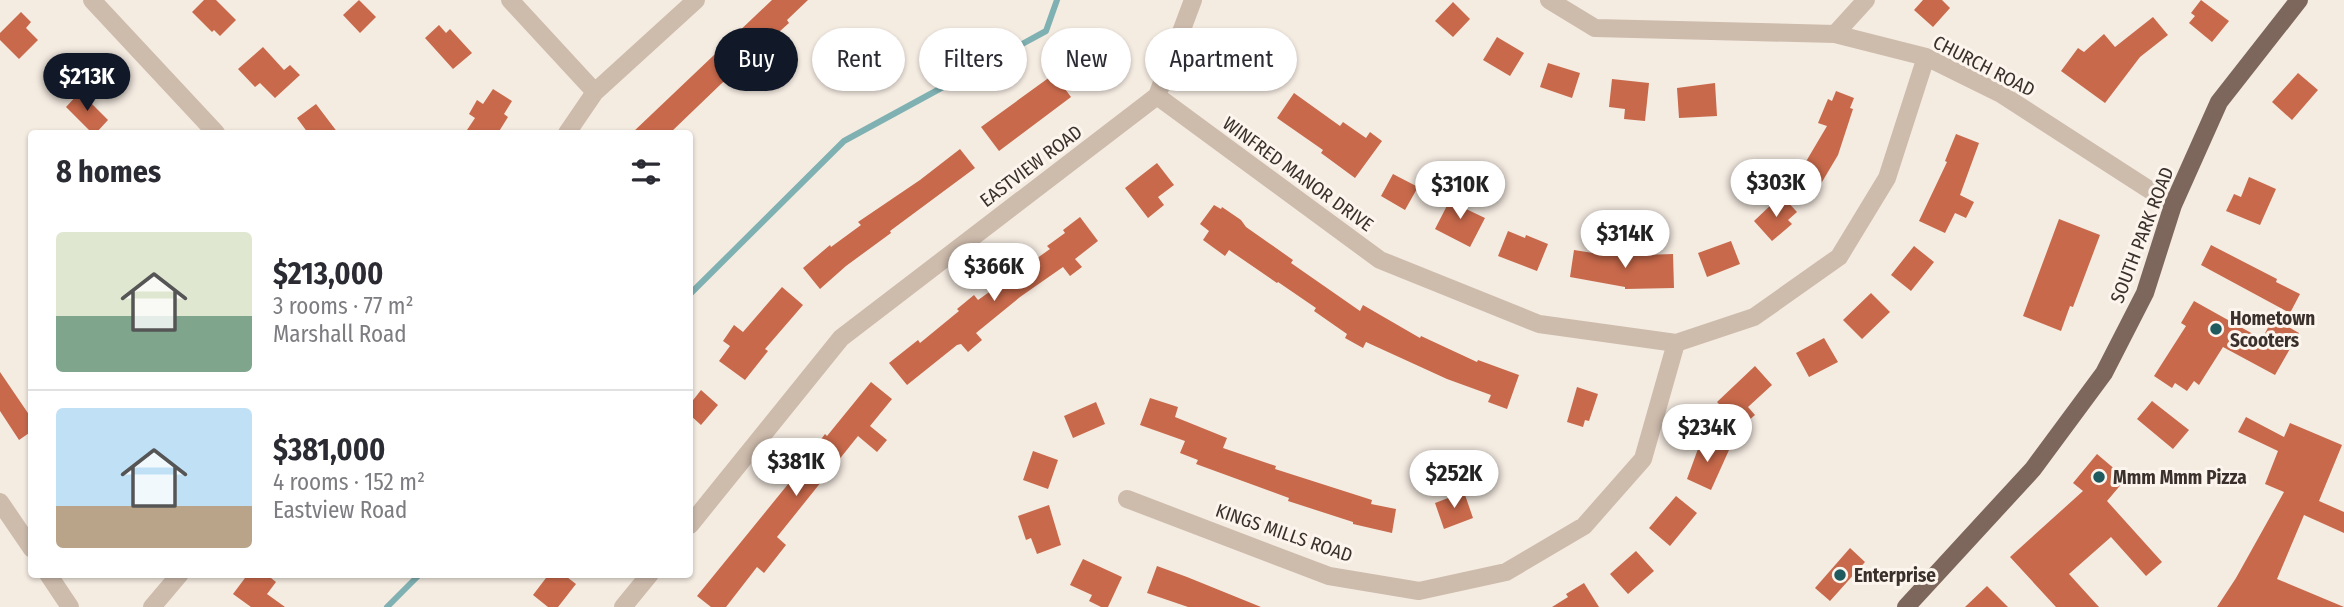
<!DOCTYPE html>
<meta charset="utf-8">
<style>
:root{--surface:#fff;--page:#f7f7f7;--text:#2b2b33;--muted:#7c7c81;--line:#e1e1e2;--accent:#111827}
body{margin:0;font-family:"Fira Sans Condensed",sans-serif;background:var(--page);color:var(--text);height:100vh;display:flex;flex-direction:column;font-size:26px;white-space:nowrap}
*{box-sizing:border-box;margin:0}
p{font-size:23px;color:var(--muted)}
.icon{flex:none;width:38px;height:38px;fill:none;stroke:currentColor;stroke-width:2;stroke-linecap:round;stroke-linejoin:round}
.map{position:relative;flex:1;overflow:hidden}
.details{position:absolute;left:28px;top:130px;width:665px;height:448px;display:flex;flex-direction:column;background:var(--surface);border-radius:7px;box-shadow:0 2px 5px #0004}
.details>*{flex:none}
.hud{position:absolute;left:714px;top:28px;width:665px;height:63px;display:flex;gap:14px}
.price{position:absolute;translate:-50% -60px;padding:0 16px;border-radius:24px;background:#fff;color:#222;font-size:23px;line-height:46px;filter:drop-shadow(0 2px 4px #0008)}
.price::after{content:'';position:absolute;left:50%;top:42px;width:21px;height:16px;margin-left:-10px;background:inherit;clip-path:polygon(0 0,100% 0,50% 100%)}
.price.selected{background:var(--accent);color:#fff}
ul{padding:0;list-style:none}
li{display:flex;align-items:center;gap:21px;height:175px;padding:0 28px}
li+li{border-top:2px solid var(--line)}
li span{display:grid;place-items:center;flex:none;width:196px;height:140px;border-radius:7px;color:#555}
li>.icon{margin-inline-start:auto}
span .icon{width:84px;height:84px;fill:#fffc;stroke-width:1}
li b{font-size:30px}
h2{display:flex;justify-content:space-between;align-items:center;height:84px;padding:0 28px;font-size:30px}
.tag{padding:0 24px;border-radius:32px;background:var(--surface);box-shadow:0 2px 5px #0004;font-size:24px;line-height:63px}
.tag.selected{background:var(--accent);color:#fff}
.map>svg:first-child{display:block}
</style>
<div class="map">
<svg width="2344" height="607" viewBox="0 0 2344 607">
<rect width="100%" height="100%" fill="#f4ebe1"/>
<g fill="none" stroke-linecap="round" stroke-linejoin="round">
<!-- stream -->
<path stroke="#7fb0b2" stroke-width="6" d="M690 294 844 141 1046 31 1057 0
M387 607 420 574"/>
</g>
<!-- building -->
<path fill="#c8694b" d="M204 0H216L236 20 220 36 214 30 212 32 192 12Z
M359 0 376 17 360 33 343 15Z
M772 0H808L787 20 789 23 721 84 670 133H632Z
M1923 0H1942L1950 8 1933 27 1914 10Z
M2201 0 2229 21 2212 42 2189 23 2195 16 2191 13Z
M1453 2 1470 19 1453 37 1435 21Z
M21 12 31 22 26 28 38 40 19 59 0 40V33Z
M2153 17 2168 35 2140 57 2105 103 2061 71 2078 48 2084 52 2104 34 2115 47Z
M439 25 446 33 450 29 472 53 453 69 425 38Z
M1095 34 1115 49 1094 78 1073 63Z
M1243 35 1281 50 1273 68 1262 63 1253 88 1227 78Z
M1497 37 1524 53 1510 76 1483 60Z
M263 47 284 70 290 65 300 75 275 98 260 83 255 87 238 69Z
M1548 63 1580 73 1572 98 1540 87Z
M2298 73 2318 90 2292 120 2272 102Z
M1054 74 1071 97 999 151 981 127Z
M1612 79 1649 83 1645 121 1624 119 1625 109 1609 107Z
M1715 83 1717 116 1679 118 1677 88Z
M493 89 512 101 504 114 508 117 498 133H465L475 118 469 114 477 100 483 104Z
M1836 91 1854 98 1850 108 1853 109 1838 155 1819 187 1798 175 1827 126 1818 123 1828 99 1832 101Z
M80 92 108 120 96 133H92L66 107Z
M1294 93 1340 126 1343 122 1366 138 1370 132 1382 141 1355 178 1321 153 1323 150 1277 118Z
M316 104 338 133H308L297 118Z
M1956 134 1979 143 1960 195 1974 202 1966 218 1955 213 1945 233 1919 221 1947 162 1945 161Z
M960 149 975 168 890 231 891 233 846 266 820 289 803 268 830 245 831 247 861 225 858 222 920 180Z
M1157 163 1174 185 1158 197 1164 205 1148 218 1125 188Z
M1393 174 1418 187 1405 210 1381 196Z
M2249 177 2276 189 2260 225 2226 211 2234 194 2241 197Z
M1454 192 1468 199 1464 208 1485 218 1470 247 1435 229Z
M1785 199 1797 212 1788 220 1792 224 1772 241 1754 221 1773 203 1777 207Z
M1214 205 1221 209 1222 207 1241 220 1246 227 1293 260 1291 263 1360 311 1363 305 1420 338 1421 336 1477 362 1478 360 1519 375 1507 409 1488 402 1491 395 1447 379 1366 342 1363 348 1345 338 1347 334 1314 311 1316 308 1278 282 1277 283 1229 250 1225 256 1203 240 1209 231 1200 224Z
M1080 217 1098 241 1075 259 1082 267 1070 276 1063 267 1020 297 976 333 982 340 968 352 961 344 957 345 907 385 889 363 918 340 920 343 959 311 957 309 974 295 978 300 1050 249 1047 246 1065 233 1063 230Z
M2059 219 2100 235 2073 307 2070 306 2061 331 2023 316Z
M1508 231 1525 238 1526 235 1548 244 1537 271 1498 256Z
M1731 241 1740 264 1707 277 1698 253Z
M2211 245 2277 279 2276 282 2300 294 2290 313 2201 265Z
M1914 246 1934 262 1911 291 1891 275Z
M1574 250 1612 256 1673 254 1674 288 1625 289V287L1570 277Z
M782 287 803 305 765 349 768 351 745 380 719 361 730 346 723 341 734 325 743 332Z
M1871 293 1890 312 1862 339 1843 320Z
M2194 301 2262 339 2273 318 2299 333 2275 375 2223 347 2199 385 2194 381 2187 391 2175 383 2172 388 2154 376 2186 326 2181 323Z
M1824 338 1838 362 1809 377 1796 353Z
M1755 366 1772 385 1748 407 1755 415 1741 427 1717 402Z
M0 372 32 419V431L19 440 0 411Z
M871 382 892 399 870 426 887 440 877 452 858 436 777 537 786 545 764 573 757 567 726 607H711L697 596 802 467 801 466 825 434 827 436Z
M1577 387 1598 394 1589 421 1585 420 1583 427 1567 422Z
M701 390 718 405 701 425 690 415V404Z
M1150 398 1178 407 1175 417 1227 438 1223 448 1276 466 1275 469 1372 500 1371 504 1396 509 1392 533 1353 524V522L1288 501 1289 498 1196 464 1198 460 1180 453 1185 441 1140 425Z
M2152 401 2189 430 2173 449 2137 419Z
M1096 402 1105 424 1073 438 1064 416Z
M2246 417 2284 437 2290 423 2342 445 2319 501 2344 512V533L2304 515 2277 579 2344 607H2217L2236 578 2284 492 2265 484 2278 451 2238 432Z
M1702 438 1729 450 1711 490 1687 479Z
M1033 451 1058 460 1048 489 1023 480Z
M2097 454 2117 471 2115 473 2124 481 2107 501 2162 562 2146 576 2111 537 2069 574 2099 607H2056L2010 557 2083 491 2073 483Z
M1464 492 1473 518 1444 529 1435 503Z
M1676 496 1697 513 1670 546 1649 528Z
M1049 505 1061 545 1037 554 1031 538 1026 540 1018 516Z
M1850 548 1865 562 1830 601 1815 588Z
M1636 551 1654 571 1628 594 1610 574Z
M1083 559 1122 577 1108 607H1101L1089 601 1092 595 1070 585Z
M1157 566 1187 577 1261 607H1188L1147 593Z
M248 574H266L276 582 267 594 285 607H251L233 594Z
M549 574H563L576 584 558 607H548L533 595Z
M1584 583 1599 607H1552L1568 597 1566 594Z
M1987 586 2008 607H1965Z"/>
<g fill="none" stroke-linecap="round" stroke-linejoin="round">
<!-- minor -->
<path stroke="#cdbbac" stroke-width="18" d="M92 0 216 133
M510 0 595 92
M1549 0 1595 28 1835 34 1926 57 2001 94 2173 205
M1835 34 1866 0
M1157 96 1380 260 1539 324 1676 343 1754 317 1839 257 1887 178 1926 57
M567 133 595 92 696 0
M1127 499 1329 576 1419 591 1506 572 1584 526 1643 459 1676 343
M0 502 32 549
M690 525 841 338 1157 96 1193 0
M48 574 70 607
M152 607 180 574
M623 607 650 574"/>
<!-- major -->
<path stroke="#7d675c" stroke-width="18" d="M1906 607 2033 469 2104 373 2145 293 2173 205 2219 102 2299 0"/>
</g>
<!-- markers -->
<g fill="#1f5a5e" stroke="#fbf5ee" stroke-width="2.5">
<circle cx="2216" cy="329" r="7"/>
<circle cx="2099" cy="477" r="7"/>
<circle cx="1840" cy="575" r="7"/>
</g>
<g text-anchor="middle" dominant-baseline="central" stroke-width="6" stroke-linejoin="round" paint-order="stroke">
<!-- street labels -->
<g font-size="19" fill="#3b302b" stroke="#fbf5ee">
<text transform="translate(1984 66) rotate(27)">CHURCH ROAD</text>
<text transform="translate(1031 166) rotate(-37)">EASTVIEW ROAD</text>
<text transform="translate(1298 174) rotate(36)">WINFRED MANOR DRIVE</text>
<text transform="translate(2142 235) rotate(-69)">SOUTH PARK ROAD</text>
<text transform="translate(1284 533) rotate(19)">KINGS MILLS ROAD</text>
</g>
<!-- poi labels -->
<g font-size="19" font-weight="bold" fill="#3b302b" stroke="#fbf5ee" text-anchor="start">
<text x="2230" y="318">Hometown<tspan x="2230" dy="22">Scooters</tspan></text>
<text x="2113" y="477">Mmm Mmm Pizza</text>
<text x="1854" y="575">Enterprise</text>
</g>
</g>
</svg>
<b class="price selected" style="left:87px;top:113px">$213K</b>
<b class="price" style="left:1776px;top:219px">$303K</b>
<b class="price" style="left:1460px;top:221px">$310K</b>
<b class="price" style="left:1625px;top:270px">$314K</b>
<b class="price" style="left:994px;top:303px">$366K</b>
<b class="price" style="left:1707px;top:464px">$234K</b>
<b class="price" style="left:796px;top:498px">$381K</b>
<b class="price" style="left:1454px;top:510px">$252K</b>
<div class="hud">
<a class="tag selected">Buy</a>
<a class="tag">Rent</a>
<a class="tag">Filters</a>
<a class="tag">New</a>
<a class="tag">Apartment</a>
</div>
<section class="details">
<h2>8 homes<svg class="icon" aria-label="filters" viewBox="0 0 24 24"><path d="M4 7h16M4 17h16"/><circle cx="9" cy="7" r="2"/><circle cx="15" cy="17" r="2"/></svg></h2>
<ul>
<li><span style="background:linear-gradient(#dfe7d0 60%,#7fa58c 0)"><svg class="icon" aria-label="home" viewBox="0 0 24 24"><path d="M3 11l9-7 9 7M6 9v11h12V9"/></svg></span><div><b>$213,000</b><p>3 rooms · 77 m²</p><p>Marshall Road</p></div></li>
<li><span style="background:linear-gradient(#bfe0f5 70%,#b9a48a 0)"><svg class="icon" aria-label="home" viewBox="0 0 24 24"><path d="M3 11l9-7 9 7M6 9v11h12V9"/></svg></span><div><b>$381,000</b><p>4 rooms · 152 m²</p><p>Eastview Road</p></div></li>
</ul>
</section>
</div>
